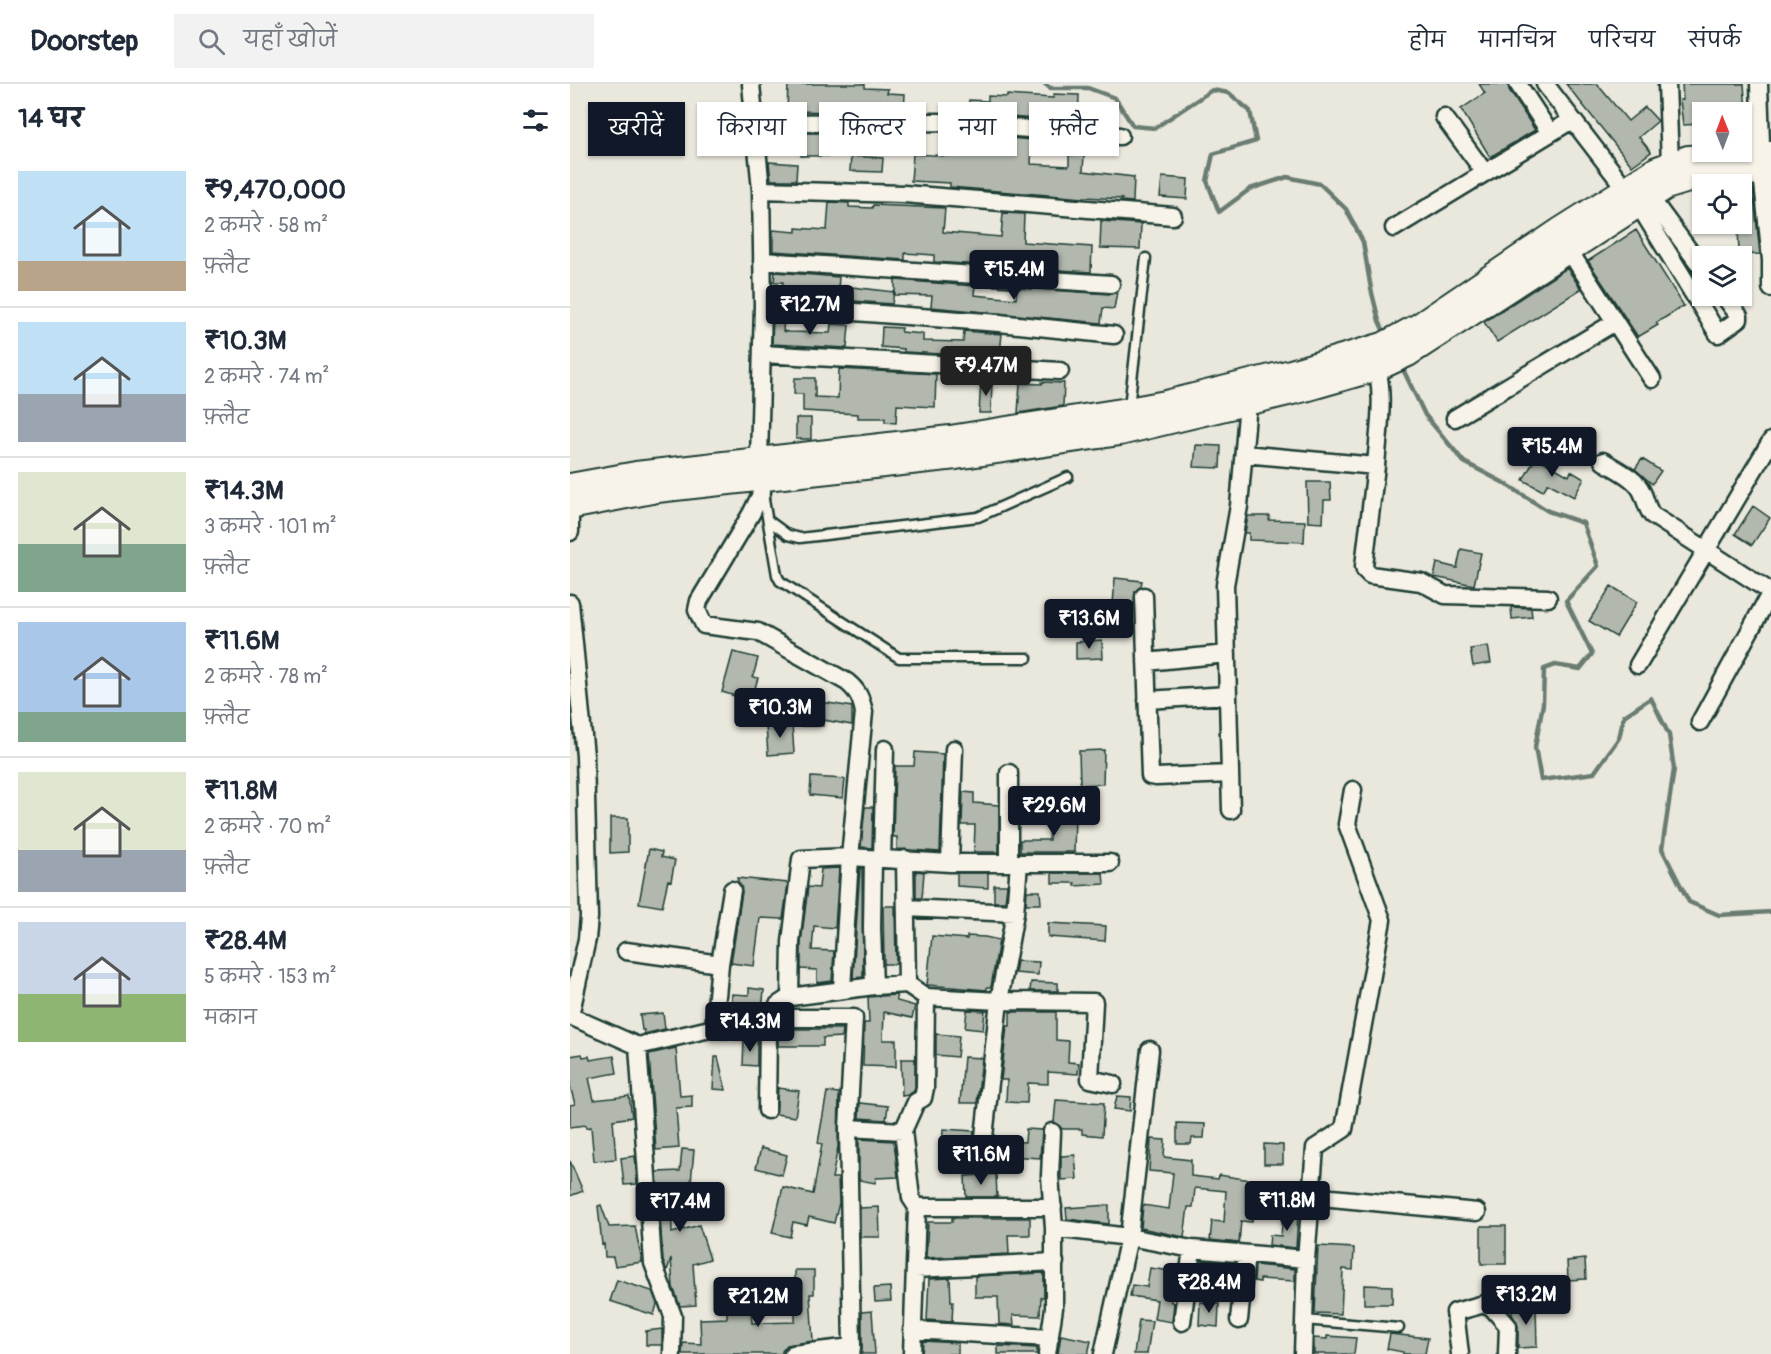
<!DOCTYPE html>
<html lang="hi">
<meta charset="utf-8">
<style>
:root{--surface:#fff;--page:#f2f2f3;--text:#1f2937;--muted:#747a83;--line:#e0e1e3;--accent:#111827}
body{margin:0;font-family:Pangolin,"Playpen Sans Deva",sans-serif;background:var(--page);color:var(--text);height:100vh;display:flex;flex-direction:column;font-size:22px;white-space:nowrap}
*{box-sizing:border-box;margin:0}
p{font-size:20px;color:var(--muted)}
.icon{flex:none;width:33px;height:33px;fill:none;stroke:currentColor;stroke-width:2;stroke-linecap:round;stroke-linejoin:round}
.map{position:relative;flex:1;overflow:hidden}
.side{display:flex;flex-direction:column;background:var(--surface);width:570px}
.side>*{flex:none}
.hud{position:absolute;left:18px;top:18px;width:570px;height:54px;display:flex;gap:12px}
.needle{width:39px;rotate:359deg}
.buttons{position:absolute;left:1122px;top:18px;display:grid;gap:12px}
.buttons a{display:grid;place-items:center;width:60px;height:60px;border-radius:0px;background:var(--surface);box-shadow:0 2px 4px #0004;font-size:30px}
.price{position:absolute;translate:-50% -51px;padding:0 14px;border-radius:6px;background:var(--accent);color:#fff;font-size:20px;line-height:39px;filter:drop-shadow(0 2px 3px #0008)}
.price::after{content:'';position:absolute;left:50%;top:36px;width:18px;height:14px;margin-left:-9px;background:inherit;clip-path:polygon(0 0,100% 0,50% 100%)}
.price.on{background:#222;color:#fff}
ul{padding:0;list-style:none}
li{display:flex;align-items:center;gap:18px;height:150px;padding:0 18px}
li+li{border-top:2px solid var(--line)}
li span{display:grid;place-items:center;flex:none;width:168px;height:120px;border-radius:0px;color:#555}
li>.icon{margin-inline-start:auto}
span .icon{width:72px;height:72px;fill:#fffc;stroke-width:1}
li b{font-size:26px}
h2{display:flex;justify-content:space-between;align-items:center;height:72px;padding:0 18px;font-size:26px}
.pill{padding:0 21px;border-radius:0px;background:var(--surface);box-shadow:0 2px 4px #0004;font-size:21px;line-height:54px}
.pill.on{background:var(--accent);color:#fff}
header{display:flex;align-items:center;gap:36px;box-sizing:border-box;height:84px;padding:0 30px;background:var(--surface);border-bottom:2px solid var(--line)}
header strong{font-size:28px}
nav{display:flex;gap:33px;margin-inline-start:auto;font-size:21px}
.search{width:420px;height:54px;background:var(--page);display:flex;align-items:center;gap:15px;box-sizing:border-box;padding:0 21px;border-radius:0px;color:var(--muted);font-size:22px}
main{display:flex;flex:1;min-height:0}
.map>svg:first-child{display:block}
</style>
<header>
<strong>Doorstep</strong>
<div class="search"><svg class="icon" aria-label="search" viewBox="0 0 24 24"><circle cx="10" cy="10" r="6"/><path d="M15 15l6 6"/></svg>यहाँ खोजें</div>
<nav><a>होम</a><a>मानचित्र</a><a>परिचय</a><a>संपर्क</a></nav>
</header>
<main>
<section class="side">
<h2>14 घर<svg class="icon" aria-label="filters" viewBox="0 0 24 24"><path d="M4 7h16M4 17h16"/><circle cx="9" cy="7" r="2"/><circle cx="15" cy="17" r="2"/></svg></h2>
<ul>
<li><span style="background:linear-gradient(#bfe0f5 75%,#b9a48a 0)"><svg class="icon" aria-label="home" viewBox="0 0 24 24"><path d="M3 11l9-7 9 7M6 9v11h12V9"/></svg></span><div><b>₹9,470,000</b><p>2 कमरे · 58 m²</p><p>फ़्लैट</p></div></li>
<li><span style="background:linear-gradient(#bfe0f5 60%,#9aa5b1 0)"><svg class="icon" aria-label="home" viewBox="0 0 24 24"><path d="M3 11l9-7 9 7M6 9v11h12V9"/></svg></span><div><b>₹10.3M</b><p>2 कमरे · 74 m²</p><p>फ़्लैट</p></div></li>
<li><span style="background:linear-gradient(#dfe7d0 60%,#7fa58c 0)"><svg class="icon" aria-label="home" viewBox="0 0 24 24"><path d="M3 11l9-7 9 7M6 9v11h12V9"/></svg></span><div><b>₹14.3M</b><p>3 कमरे · 101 m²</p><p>फ़्लैट</p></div></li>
<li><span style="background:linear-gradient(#a9c7e8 75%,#7fa58c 0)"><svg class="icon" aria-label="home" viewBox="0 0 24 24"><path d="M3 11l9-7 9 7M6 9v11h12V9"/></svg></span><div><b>₹11.6M</b><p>2 कमरे · 78 m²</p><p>फ़्लैट</p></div></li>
<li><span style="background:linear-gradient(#dfe7d0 65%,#9aa5b1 0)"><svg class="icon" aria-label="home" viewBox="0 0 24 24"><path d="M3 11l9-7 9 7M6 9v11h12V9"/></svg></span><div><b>₹11.8M</b><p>2 कमरे · 70 m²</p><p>फ़्लैट</p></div></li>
<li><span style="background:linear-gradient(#c9d6e8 60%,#8fb573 0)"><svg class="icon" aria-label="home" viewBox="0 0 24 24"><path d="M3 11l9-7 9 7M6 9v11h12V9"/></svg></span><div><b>₹28.4M</b><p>5 कमरे · 153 m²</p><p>मकान</p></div></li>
</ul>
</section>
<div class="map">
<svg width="1201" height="1270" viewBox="0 0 1201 1270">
<rect width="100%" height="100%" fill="#eae8dd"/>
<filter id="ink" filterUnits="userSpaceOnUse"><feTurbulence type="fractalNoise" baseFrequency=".0167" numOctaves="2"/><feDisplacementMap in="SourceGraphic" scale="12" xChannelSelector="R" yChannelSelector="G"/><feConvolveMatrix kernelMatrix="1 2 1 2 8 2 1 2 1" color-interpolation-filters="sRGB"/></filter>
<g filter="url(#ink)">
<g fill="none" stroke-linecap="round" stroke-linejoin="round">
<!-- stream -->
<path stroke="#6a7c72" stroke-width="4.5" d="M475 0 480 4H518L545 14 563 42 585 44 642 6 659 9 680 27 686 57 643 70 637 97 649 128 680 105 717 93 750 100 776 125 793 158 801 205 809 237 816 252
M831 281 855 331 894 378 936 400 978 427 1013 439 1028 482 996 517 1022 570 1010 585 985 581 974 585 973 620 965 663 971 696 1024 689 1049 654 1054 632 1081 614 1099 651 1104 685 1092 765 1119 818 1149 831 1201 828"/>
</g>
<!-- building -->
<path fill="#b2b8ae" stroke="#1f3d34" stroke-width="1.5" d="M218 0H295V4L318 5 317 9 335 10 334 28H301L302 23 276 22 275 28 217 27Z
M909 0H938L939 6 965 46 920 73 891 25 915 9Z
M996 0H1027L1058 37 1075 23 1088 37 1069 53 1081 68 1062 82Z
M1112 0H1174L1176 28H1132V40L1113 41 1110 16H1113Z
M484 10 509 11 508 38 398 30 399 16 418 17V12L437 13V11L483 14Z
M233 49H271L270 72H231Z
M379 49 462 56 461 80 499 82V71H514L513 87 564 93 563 118 551 117 552 115 514 113V114L380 103V99L341 97 343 70 378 72Z
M281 72 313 74 312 88 280 87Z
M199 78 227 80 226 96H201Z
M592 93 618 95 617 115 590 113Z
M1183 105 1190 170 1169 171 1168 140H1172V106Z
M259 118 279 119V123L302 124 303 121 375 124 373 148 431 153 433 129 454 130 453 158 522 163 521 188 364 178V171L335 169V176L203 167V146L226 148V144L257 146Z
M531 137 571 140 570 165 530 164Z
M1066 146 1114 222 1086 239 1088 241 1068 253 1018 177Z
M997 184 1011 205 927 258 914 238Z
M205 188 269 193 268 206 247 205 246 215 211 212 213 198H204Z
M325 196 405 202 404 211 446 215 447 204 540 210 547 208 544 225 533 224 531 239 361 223 362 212 325 211Z
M273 202 324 208 322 220 271 216Z
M203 232 214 233 213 247 219 248 260 249 261 240 279 241 277 264 202 260Z
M312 243 332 244 331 248 353 250V257L393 258 394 247 432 250 430 269 410 267V272L334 268V265L311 263Z
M269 285 366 290 365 323 327 321 326 339 315 338V334H288V330L233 327V310H224L225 294H245V313L268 314Z
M411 296 422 297 421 329H409Z
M472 298 494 299 493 322 448 329 450 299 472 300Z
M226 334H241V355H226Z
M626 361 651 362 650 384 624 383Z
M966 373 999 392 1001 387 1014 395 1004 413 978 399 973 407 953 396Z
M1072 375 1091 387 1082 400 1065 385Z
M737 398H760L761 416H754L753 439 738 438Z
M1183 422 1200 434 1182 461 1165 450Z
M678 432H700L699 436 735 437 734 458 679 456V449H675Z
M891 465 911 469 904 501 864 493 867 479 887 484Z
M545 494 572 497 571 502 565 508 564 520 543 521Z
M1041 502 1067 518 1046 553 1019 537Z
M941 523 961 524 962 533 942 535Z
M532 556 533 574 506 575V558Z
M918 562 921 579 903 582 900 565Z
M163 568 188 574 183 593 188 594 181 617 152 608Z
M227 618 258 619 282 623V641L253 636V642H226Z
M222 640 224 669 198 671 196 641Z
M534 666 533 700 510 701 509 667Z
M345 668 373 670 370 768 327 765V753H323L325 682H344Z
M241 693 275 695 273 714 240 711Z
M393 708 404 709V719L429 721V768H404L405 741H392Z
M455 712 477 713V732L454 731Z
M295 723H303L302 764 291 763Z
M480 730 505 731 504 768H450V756H479Z
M40 734H58V768L40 769Z
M79 765 92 768 91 773 105 776 101 797 98 796 92 823 69 819Z
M269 784 265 844 244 842 242 866 264 867 262 897 247 899V886L231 885V859L238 803 249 804 251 785Z
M290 784H292L293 893 283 894Z
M346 787 354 788 352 814H346Z
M387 789H418V804L387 802Z
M482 789H533L534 800 505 802V799H482Z
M167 794 218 799 213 835 190 834 184 882 161 879 172 808Z
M424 801H437L435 818H424Z
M457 807H470L471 820H456Z
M313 822H325L326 880H314Z
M478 839 536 842 535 857 478 853Z
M362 852 397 855V852L415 853 429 856 421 903H417V906L357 901Z
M447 877 469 878 468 891 445 889Z
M461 898 488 899V907H460Z
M179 904 194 906 192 927 189 934 161 935 162 910 179 911Z
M326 911 327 917 345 922 342 934 314 928 313 956H326V983L293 982 294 939H299L298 913Z
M397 926 415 927 413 946 395 944Z
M440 928H486V956L499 957 498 978 509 979 508 990 478 988V1000L458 999 457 1019 436 1018 437 996H431L437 942H440Z
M93 929 95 945 74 950V946H72L70 931Z
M208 945H273L272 953 253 954V962H208Z
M366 950 389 952 387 973 366 971Z
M187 955V982L173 981 174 956Z
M106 964 110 1012 122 1011V1023L106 1024 109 1064 86 1066 79 970Z
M12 970 13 973 19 972 20 976 44 972 47 989 19 994 24 1016 59 1012 62 1033 43 1036 46 1075 24 1077 21 1043 16 1044V1041L0 1043V1021L5 1020 0 1002V972Z
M145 973H148L156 1006 143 1005Z
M394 973 412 974 407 1019H390Z
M331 975H345V1003L344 1007 338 1011 332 1012Z
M208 1004 229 1007 225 1033 206 1030Z
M257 1008 269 1009 268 1063 262 1094H268L269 1119 264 1139 239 1133 237 1141 223 1138 220 1153 202 1149 213 1103 243 1110 252 1060 248 1059Z
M547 1012 561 1013 560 1027 544 1025Z
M486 1016 534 1019 532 1052 512 1050V1045H492L488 1040 484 1038Z
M290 1019 318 1022 316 1036 289 1034Z
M607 1039 635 1040 634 1054H622L621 1060H607Z
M373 1045 404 1047 402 1070 372 1068Z
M456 1045 472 1046 470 1074 423 1071 424 1056 455 1058Z
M289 1055 324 1057 328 1093 306 1094 305 1099 289 1096Z
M581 1055 595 1056 594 1073 621 1076V1092L648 1095 649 1091 687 1097 682 1138 671 1137 669 1159 640 1156 642 1137 654 1138 656 1107 625 1104 623 1123H618L614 1153 571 1144 573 1121 599 1125 603 1089 579 1087Z
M694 1060 713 1061V1080H694Z
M191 1064 217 1071 212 1091 186 1084Z
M112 1065 124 1066 120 1109 101 1107 102 1149 129 1141 140 1175 123 1180 126 1221 110 1222 103 1203 101 1174 97 1187 93 1177 87 1088 110 1087Z
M505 1071 507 1095 491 1096V1072Z
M65 1072 67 1100 54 1101 51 1074Z
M0 1077 13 1107 0 1112Z
M426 1090 427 1113H396L395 1092Z
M31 1121 39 1143 65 1142 72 1178 45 1182 43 1173H35L34 1160 32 1161 28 1122Z
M539 1121V1140L497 1135 496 1124Z
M309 1123 310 1153H290V1124Z
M713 1129 728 1130 726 1164 699 1161 700 1151 711 1152Z
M382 1134H460V1151H438L439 1170 356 1174 358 1138H382Z
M911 1142H936V1180H911Z
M748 1162 784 1164 783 1186 773 1185 771 1230 745 1229Z
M1015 1175 1016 1195 998 1196 997 1177Z
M634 1177 664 1179 663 1190 633 1188Z
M685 1181 725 1185V1197L690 1195V1198L684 1197Z
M580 1184 600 1187 601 1218 604 1219 602 1238 584 1235 587 1216 560 1212 562 1201 577 1203Z
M225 1186H244V1210H240L243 1257 217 1261 212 1267V1270H112L113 1259 131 1260 130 1235 157 1234V1225L181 1223 182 1239 225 1238Z
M474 1189V1213H471L470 1232 443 1231 444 1241 429 1240 428 1213H405V1192Z
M380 1194 381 1217H383L382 1238 357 1236 359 1195Z
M47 1196 82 1207 87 1220 84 1231 40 1217Z
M794 1201 822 1202V1220H794Z
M320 1203 321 1217 305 1218 304 1204Z
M630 1218 649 1220 648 1243 629 1241Z
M966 1223 967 1263 948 1264V1242L942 1230 941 1224Z
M302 1227 305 1270H292V1228Z
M569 1236 582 1237 577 1270H564Z
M92 1245V1261H76V1247Z
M820 1250 858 1254 855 1270H833V1268L817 1265Z
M491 1251 521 1257 518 1270H488Z
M757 1252 786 1254 784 1270H744V1254L757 1255Z
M353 1257 388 1259V1270H352Z
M428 1262 467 1264V1270H428Z"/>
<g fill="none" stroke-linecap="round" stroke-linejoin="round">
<!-- lane casing -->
<g stroke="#1f3d34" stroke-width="13">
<path id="lane" d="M559 323 576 174
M193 410 207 491 210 497 329 574H457
M199 437 218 451 230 454 408 433 498 393
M734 1236 829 1244"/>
</g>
<!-- street casing -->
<g stroke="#1f3d34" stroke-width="21">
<path id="street" d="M181 0 191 106 193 221 189 376
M948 0 980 49
M975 0 1055 104
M1097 0 1100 80
M1189 0 1192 89 1201 176V204
M874 33 915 89
M184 39 369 38 550 52
M191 106 334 110 603 132
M1079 112 1132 184
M1068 120 1148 250 1169 235V232L1154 212
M824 144 1002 36
M998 165 1082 295
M192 177 541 200
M193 221 429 239 544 251
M192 270 490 287
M803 275C817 302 808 351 806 382
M885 334 1045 238
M674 370 806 382 794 482 795 486 800 491 851 498 875 511 978 514
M1033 377C1045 385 1066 394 1072 408 1076 416 1076 423 1082 431L1201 508
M192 408 181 430 129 517 127 526 134 541 188 548 277 598C288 607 291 614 294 628L280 773 272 905
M0 448V423
M574 512 580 692 586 693 660 690
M0 519 15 672 19 833 17 855 0 932
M576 578 657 570
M1068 581 1201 357
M577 616 658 611
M1130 638 1201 508
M661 726 655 501 669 422 678 319
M303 775 302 844 304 902
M312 775 315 665
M335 775 337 900
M380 779 384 665
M439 779V689
M336 824 445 829 449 779
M56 867 150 880
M220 913 221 858 231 775 280 773 380 779H540
M0 932 68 962 144 944 168 946 198 944 200 934 208 921 220 913 304 902 337 900 356 913 429 917 524 918 520 995 543 1000
M200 934H284L278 1044 333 1047
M144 944 150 880 162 806
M68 962 83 1179 103 1232 102 1270
M197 1026 198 944
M278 1044 282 1263
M411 1080 429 917 445 829
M741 1112 907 1128
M347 1123H483
M484 1144 559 1153 622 1165 736 1175
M345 1185 485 1178
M669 1236 676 1170
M612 1238 622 1165
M342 1246 480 1254
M223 1270 282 1263 281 1270
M342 1270 347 1123 341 1114 333 1047 346 1018 353 1014 355 1004 356 913
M477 1270 484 1224V1144L480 1092 482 1048
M533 1270 559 1153 580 966
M733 1270 736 1175 745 1064 774 1045 812 836 777 740 783 706
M890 1270 885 1228 918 1219 938 1242 937 1270"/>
</g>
<!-- secondary casing -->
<g stroke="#1f3d34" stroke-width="28">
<path id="secondary" d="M0 402 66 390 380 354 558 326 596 319 721 288 813 261 850 241 989 147 1087 85 1118 74 1201 70
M0 423 87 406 386 373 550 349 735 305 808 284 838 270 1096 103 1138 90 1201 88"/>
</g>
<!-- lane -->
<use href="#lane" stroke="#f7f3e8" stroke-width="8"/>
<!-- street -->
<use href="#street" stroke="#f7f3e8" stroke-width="16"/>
<!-- secondary -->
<use href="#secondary" stroke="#f7f3e8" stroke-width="24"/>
</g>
</g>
</svg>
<div class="buttons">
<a><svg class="needle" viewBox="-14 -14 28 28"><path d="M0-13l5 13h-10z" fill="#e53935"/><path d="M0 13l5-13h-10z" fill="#747a83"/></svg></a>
<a><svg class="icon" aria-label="locate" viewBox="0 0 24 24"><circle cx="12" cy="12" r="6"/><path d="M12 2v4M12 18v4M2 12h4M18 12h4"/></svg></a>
<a><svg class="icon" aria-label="layers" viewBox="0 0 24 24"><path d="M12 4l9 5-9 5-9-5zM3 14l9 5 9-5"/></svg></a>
</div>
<b class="price" style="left:444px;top:217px">₹15.4M</b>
<b class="price" style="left:240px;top:252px">₹12.7M</b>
<b class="price on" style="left:416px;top:313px">₹9.47M</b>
<b class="price" style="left:982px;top:394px">₹15.4M</b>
<b class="price" style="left:519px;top:566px">₹13.6M</b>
<b class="price" style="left:210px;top:655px">₹10.3M</b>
<b class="price" style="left:484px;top:753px">₹29.6M</b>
<b class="price" style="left:180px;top:969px">₹14.3M</b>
<b class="price" style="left:411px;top:1102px">₹11.6M</b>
<b class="price" style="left:717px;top:1148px">₹11.8M</b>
<b class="price" style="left:110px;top:1149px">₹17.4M</b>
<b class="price" style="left:639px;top:1230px">₹28.4M</b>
<b class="price" style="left:956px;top:1242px">₹13.2M</b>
<b class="price" style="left:188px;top:1244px">₹21.2M</b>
<div class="hud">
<a class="pill on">खरीदें</a>
<a class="pill">किराया</a>
<a class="pill">फ़िल्टर</a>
<a class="pill">नया</a>
<a class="pill">फ़्लैट</a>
</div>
</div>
</main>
